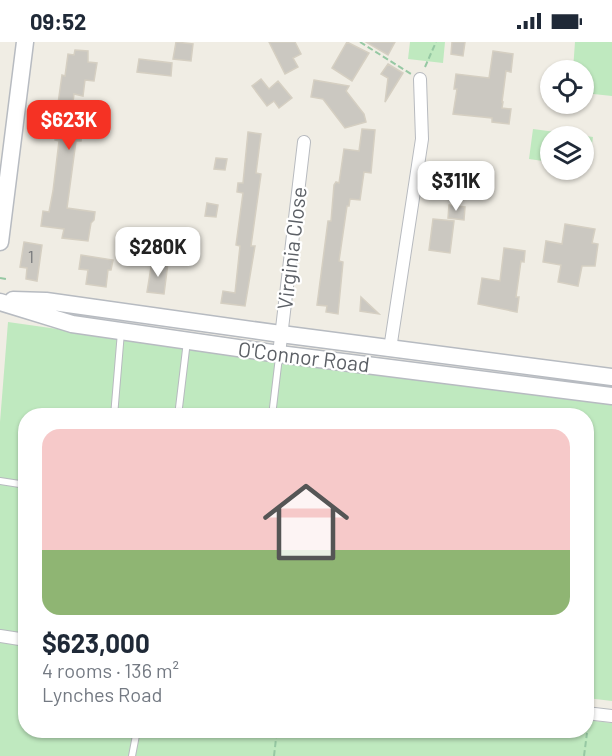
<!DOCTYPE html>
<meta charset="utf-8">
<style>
:root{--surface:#fff;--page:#f6f6f7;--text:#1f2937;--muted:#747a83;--line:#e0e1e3;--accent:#f53224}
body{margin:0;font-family:Barlow,sans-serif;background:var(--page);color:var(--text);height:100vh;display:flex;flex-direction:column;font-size:22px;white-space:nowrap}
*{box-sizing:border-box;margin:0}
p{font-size:20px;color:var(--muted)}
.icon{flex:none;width:33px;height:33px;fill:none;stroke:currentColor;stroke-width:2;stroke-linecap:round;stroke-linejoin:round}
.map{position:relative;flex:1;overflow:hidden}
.side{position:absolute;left:18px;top:366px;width:576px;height:330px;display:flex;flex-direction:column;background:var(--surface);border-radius:24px;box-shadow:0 2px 4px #0004}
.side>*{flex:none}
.tools{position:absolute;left:540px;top:18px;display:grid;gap:12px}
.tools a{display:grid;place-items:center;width:54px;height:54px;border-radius:50%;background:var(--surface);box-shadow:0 2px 4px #0004;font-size:30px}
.price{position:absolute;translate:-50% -51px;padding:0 14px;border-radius:12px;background:#fff;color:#222;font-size:20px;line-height:39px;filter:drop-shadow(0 2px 3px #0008)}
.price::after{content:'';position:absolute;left:50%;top:36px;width:18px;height:14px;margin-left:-9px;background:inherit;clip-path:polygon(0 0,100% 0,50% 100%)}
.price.active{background:var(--accent);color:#fff}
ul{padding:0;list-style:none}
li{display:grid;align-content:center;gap:12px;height:318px;padding:0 24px}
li+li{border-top:2px solid var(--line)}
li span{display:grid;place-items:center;height:186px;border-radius:18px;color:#555}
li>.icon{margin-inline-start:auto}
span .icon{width:108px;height:108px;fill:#fffc;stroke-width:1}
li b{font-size:26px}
.status{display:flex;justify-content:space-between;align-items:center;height:42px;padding:0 30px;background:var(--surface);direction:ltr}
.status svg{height:16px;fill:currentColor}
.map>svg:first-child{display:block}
</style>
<div class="status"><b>09:52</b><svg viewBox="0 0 49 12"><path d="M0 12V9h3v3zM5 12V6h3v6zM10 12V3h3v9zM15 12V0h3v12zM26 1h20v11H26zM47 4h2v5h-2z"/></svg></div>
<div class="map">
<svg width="612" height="714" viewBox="0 0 612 714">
<rect width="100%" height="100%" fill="#f0ede4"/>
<!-- green -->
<path fill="#bfe9bf" d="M410 0H445L443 21 408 17Z
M575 0H612V54L584 51V28H573Z
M533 87 593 95 589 125H584V94H550V120L529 117Z
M8 280C209 309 411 334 612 362V659L587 656 586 374H26V688H586L587 678 612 681V714H0V380Z"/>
<!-- building -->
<path fill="#cbc8c1" stroke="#d5cfc2" stroke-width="1.5" d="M176 0 193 2 191 19 173 17Z
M269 0H295L301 12 293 16 298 25 285 32Z
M347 0 369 11 352 39 332 26Z
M366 0H395L388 13Z
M452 0H465L463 14 451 12Z
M75 8 88 9V20L97 21 94 39 85 38 83 54 74 52 71 77 84 78 81 99H76L67 166 95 170 94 178 91 181 88 199 62 196 64 187 41 184 43 169 49 170 53 149 59 99 55 98 56 90H54L62 33 65 34 68 12 74 13Z
M493 9 513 12 511 30 506 29 502 60H503L502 66 511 67 509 82 492 80V76L453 72 457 47H454L456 32 489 36Z
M139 17 172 21 171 34 137 30Z
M388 22 403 31 385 60 388 36 381 32Z
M261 37 269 47 278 39 292 56 279 66 274 59 267 64 252 44Z
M314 38 349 44 346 49 364 72 366 80 345 86 323 57 311 55Z
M362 87 375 88 371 131 364 130 360 158 350 157 349 164H347L339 219 343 220 338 272 326 270 327 264 317 263 328 179H331L334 143 336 140 339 141 344 107 359 109Z
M248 90 261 92 256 131 261 132 251 204H255L245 264 221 261 223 249 235 251 240 204 236 203 243 151 237 150 238 141H243Z
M216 116 227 117 225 128 214 127Z
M442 121 461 124 457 157 440 155 441 148H438Z
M207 161 218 163 216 175 205 174Z
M449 163 465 165 464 178 448 176Z
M433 177 454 179 450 211 429 208Z
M565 182 595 187 592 201 598 202 595 224H582L578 244 558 240 561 223 543 220 546 199 562 202Z
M24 200 42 203 37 239 26 237 27 226 20 225Z
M504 206 525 209 524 220 521 219 516 255H519L517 270 478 262 482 236 500 239Z
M81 213 113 218 111 228H108L106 245 86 242 88 228 79 227Z
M152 219 168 221 164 252 147 250Z
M361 255 379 272 360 269Z"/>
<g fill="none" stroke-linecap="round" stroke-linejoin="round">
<!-- lane casing -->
<g stroke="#b7babf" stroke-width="8">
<path id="lane" d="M114 374 121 290
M178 374 187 299
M272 374 279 315
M0 439 26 443
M132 714 137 688"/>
</g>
<!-- street casing -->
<g stroke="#b7babf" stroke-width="14">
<path id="street" d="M390 307 422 97 420 37
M279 312 304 100
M0 594 26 598
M586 671 612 674"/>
</g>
<!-- secondary casing -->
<g stroke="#b7bbc1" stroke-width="19">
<path id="secondary" d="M0 200 25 0
M13 258 46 259 281 292 612 335
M0 260 72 282 279 312 612 354"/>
</g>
<!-- path -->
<path stroke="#96c8a3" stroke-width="2" stroke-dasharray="6 3" stroke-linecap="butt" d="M360 0 411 32
M425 25 436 0
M0 236 6 237
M274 714 277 688
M584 714 587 691"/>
<!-- lane -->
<use href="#lane" stroke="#fff" stroke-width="6"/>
<!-- street -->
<use href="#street" stroke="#fff" stroke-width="12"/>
<!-- secondary -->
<use href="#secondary" stroke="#fff" stroke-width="16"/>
</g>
<g text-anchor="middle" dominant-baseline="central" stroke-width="4.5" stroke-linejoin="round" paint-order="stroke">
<!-- number labels -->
<g font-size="18" fill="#787a7d">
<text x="31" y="214">1</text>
</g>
<!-- street labels -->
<g font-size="21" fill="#5c6066" stroke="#fff">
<text transform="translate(291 206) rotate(-83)">Virginia Close</text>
<text transform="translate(304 314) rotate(7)">O'Connor Road</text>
</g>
</g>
</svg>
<div class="tools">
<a><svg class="icon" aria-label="locate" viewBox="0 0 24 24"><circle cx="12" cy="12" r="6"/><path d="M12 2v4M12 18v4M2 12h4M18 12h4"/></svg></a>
<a><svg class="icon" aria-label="layers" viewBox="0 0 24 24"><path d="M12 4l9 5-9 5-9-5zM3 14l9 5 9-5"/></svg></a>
</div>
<b class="price active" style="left:69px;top:109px">$623K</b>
<b class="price" style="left:456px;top:170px">$311K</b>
<b class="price" style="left:158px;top:236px">$280K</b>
<section class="side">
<ul>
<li><span style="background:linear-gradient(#f6c9c9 65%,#8fb573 0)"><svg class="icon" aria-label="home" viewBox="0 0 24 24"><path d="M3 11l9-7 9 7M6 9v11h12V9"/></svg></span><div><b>$623,000</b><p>4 rooms · 136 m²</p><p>Lynches Road</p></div></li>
</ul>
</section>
</div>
